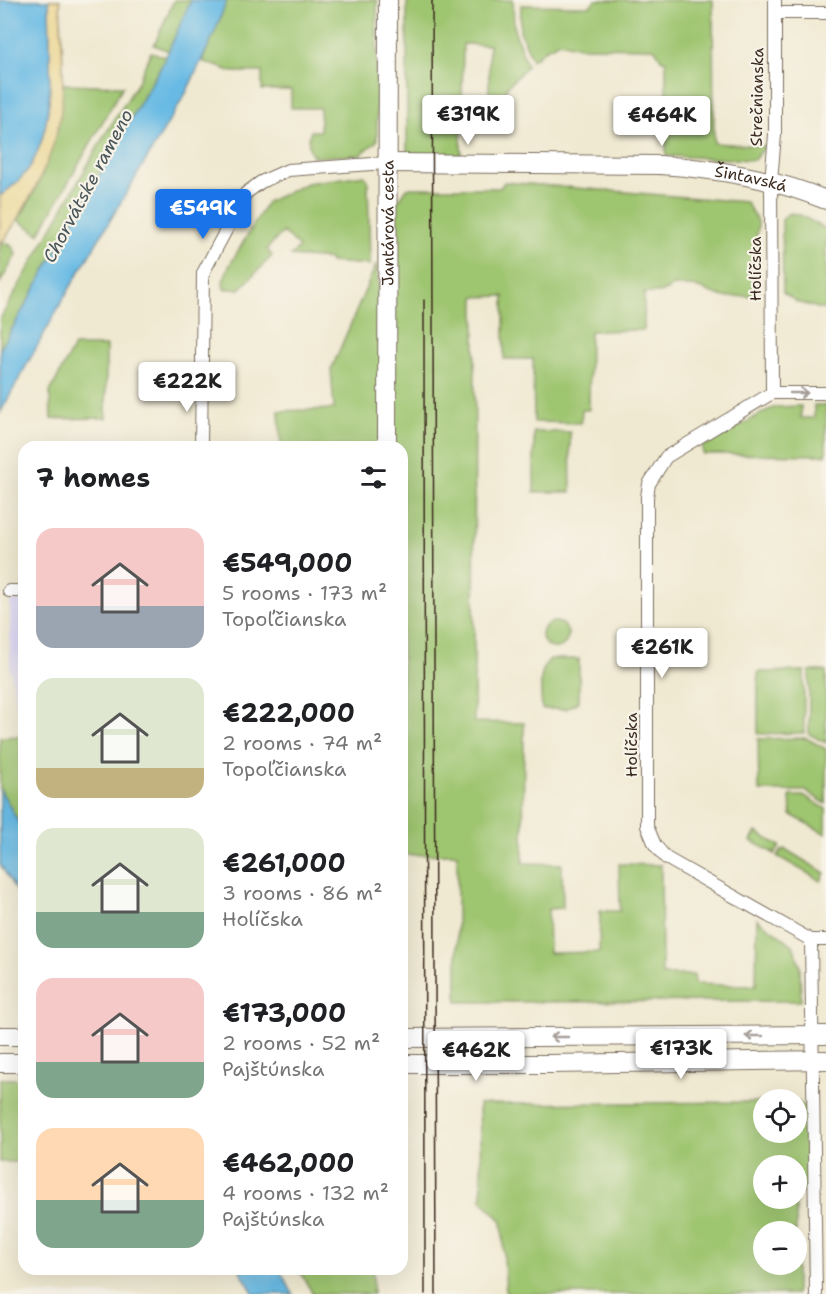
<!DOCTYPE html>
<meta charset="utf-8">
<style>
:root{--surface:#fff;--page:#f6f6f6;--text:#202124;--muted:#757577;--accent:#1a73e8}
body{margin:0;font-family:"Shantell Sans",sans-serif;background:var(--page);color:var(--text);height:100vh;display:flex;flex-direction:column;font-size:22px;white-space:nowrap}
*{box-sizing:border-box;margin:0}
p{font-size:20px;color:var(--muted)}
.icon{flex:none;width:33px;height:33px;fill:none;stroke:currentColor;stroke-width:2;stroke-linecap:round;stroke-linejoin:round}
.map{position:relative;flex:1;overflow:hidden}
.panel{position:absolute;left:18px;top:441px;width:390px;height:834px;display:flex;flex-direction:column;background:var(--surface);border-radius:18px;box-shadow:0 6px 24px #0002}
.panel>*{flex:none}
.tools{position:absolute;left:753px;top:1089px;display:grid;gap:12px}
.tools a{display:grid;place-items:center;width:54px;height:54px;border-radius:50%;background:var(--surface);box-shadow:0 6px 24px #0002;font-size:30px}
.price{position:absolute;translate:-50% -51px;padding:0 14px;border-radius:6px;background:#fff;color:#222;font-size:20px;line-height:39px;filter:drop-shadow(0 2px 3px #0008)}
.price::after{content:'';position:absolute;left:50%;top:36px;width:18px;height:14px;margin-left:-9px;background:inherit;clip-path:polygon(0 0,100% 0,50% 100%)}
.price.current{background:var(--accent);color:#fff}
ul{padding:0;list-style:none}
li{display:flex;align-items:center;gap:18px;height:150px;padding:0 18px}
li span{display:grid;place-items:center;flex:none;width:168px;height:120px;border-radius:18px;color:#555}
li>.icon{margin-inline-start:auto}
span .icon{width:72px;height:72px;fill:#fffc;stroke-width:1}
li b{font-size:26px}
h2{display:flex;justify-content:space-between;align-items:center;height:72px;padding:0 18px;font-size:26px}
.map>svg:first-child{display:block}
</style>
<div class="map">
<svg width="826" height="1294" viewBox="0 0 826 1294">
<rect width="100%" height="100%" fill="#f7f3e8"/>
<filter id="ink" filterUnits="userSpaceOnUse"><feTurbulence type="fractalNoise" baseFrequency=".0167" numOctaves="2"/><feDisplacementMap in="SourceGraphic" scale="12" xChannelSelector="R" yChannelSelector="G"/><feConvolveMatrix kernelMatrix="1 2 1 2 8 2 1 2 1" color-interpolation-filters="sRGB"/></filter>
<filter id="wash" filterUnits="userSpaceOnUse"><feTurbulence type="fractalNoise" baseFrequency=".008" numOctaves="4" result="noise"/><feDisplacementMap in="SourceGraphic" scale="24" xChannelSelector="R" yChannelSelector="G"/><feGaussianBlur stdDeviation="1.35" result="paint"/><feColorMatrix in="noise" values="0 0 0 0 0 0 0 0 0 0 0 0 0 0 0 0 0 1.4 0 .05"/><feComposite in="paint" operator="in"/></filter>
<g filter="url(#wash)">
<rect width="100%" height="100%" fill="#f0e9d1"/>
<!-- built -->
<path fill="#dcd6f6" d="M10 601H24V723L21 724 10 669Z"/>
<!-- green -->
<path fill="#9ec570" stroke="#6c7847" stroke-width="1.5" d="M174 0H191L169 51 154 45Z
M227 0H377V141L360 155 314 157C308 151 307 138 311 131H320V108H291V90H262V72H233L202 61Z
M407 0H513L514 29 527 66 507 87 500 109H489V45L463 44 461 156 407 154Z
M595 0H713L714 143 766 146 754 160 666 156V61L662 60 654 48 579 47 560 42 546 49 532 60 520 31 521 5 590 6Z
M151 52 166 57 0 350V319L103 138 137 84Z
M65 84 123 86 39 234 18 220C41 186 63 128 62 86Z
M364 175 368 181 370 265 330 262 329 259 291 256 299 247 283 232 267 249 272 256 240 289H224L223 282 228 268 267 202 307 183Z
M504 182 746 202 758 223 753 296 724 297 693 286H674L660 293H644V330L590 331 589 410H582L581 423 534 422 533 359H504V296L475 297 474 722 524 723 523 863 562 864 563 908 548 909 549 953 599 952 600 911H620L619 864 661 865 662 975H694L695 984 756 986 757 919 793 945 800 966 801 1001 457 1002V854L402 855V447H393V200H399L407 188H500Z
M791 213 800 215 826 229V310L797 302 783 292 782 220 786 215Z
M0 243C10 243 14 246 16 255L0 283Z
M376 265 381 301 382 447H281L279 411 334 409 331 370Z
M74 346H106V418L51 419 50 392Z
M814 405H826V455L703 454 702 447 766 411 776 407 801 406V418H814Z
M534 432H570L571 492H534Z
M542 635a13 13 0 1 1 26 0a13 13 0 1 1-26 0Z
M550 659H579V701L566 709H542C541 692 537 672 550 659Z
M804 671V733L758 734V672Z
M809 671H826V743L809 734Z
M24 736V832L0 789V737Z
M806 738 826 749V804L806 791H759L758 739Z
M790 796H805L826 809V834L791 815Z
M756 832 780 846 775 854 751 841Z
M785 849 825 873 821 881 777 856 782 850Z
M0 1079H24V1162H0Z
M763 1102 764 1132H796L797 1102 805 1106 808 1115 807 1192H797L796 1166H764V1198L796 1199V1231L764 1232V1264L796 1265V1294H506L502 1221 482 1201 479 1104Z
M298 1269H373V1294H313Z"/>
<!-- sand -->
<path fill="#eeda9e" stroke="#94825e" stroke-width="1.5" d="M49 0H60C61 33 65 68 62 101 58 153 31 200 2 243H0V196C13 186 27 175 34 159 57 114 49 50 49 0Z"/>
<!-- water -->
<path fill="#68bae4" stroke="#527281" stroke-width="1.5" d="M0 0H49C49 50 57 114 34 159 27 175 13 186 0 196Z
M191 0H227L214 34 186 93 65 296 0 413V350L164 61Z
M0 789 24 832V904L0 864Z
M239 1269H279L293 1294H254Z"/>
</g>
<g filter="url(#ink)">
<g fill="none" stroke-linecap="round" stroke-linejoin="round">
<!-- street casing -->
<g stroke="#7a6d5d" stroke-width="14">
<path id="street" d="M775 13H826
M772 393 771 181 775 135V0
M201 447 203 273 246 193 261 182 288 170 386 163
M9 591H24
M811 940 666 858 655 845 647 826V497L649 484 666 457 772 393H826
M811 940 816 1294
M811 940H826"/>
</g>
<!-- secondary casing -->
<g stroke="#7a6d5d" stroke-width="20">
<g id="secondary">
<path id="s1" d="M386 163 660 165C718 169 772 178 826 200"/>
<path id="s2" d="M387 447 388 0"/>
<path d="M0 1036H24"/>
<path d="M402 1038 826 1035"/>
<path d="M0 1063H24"/>
<path d="M402 1064H549L826 1060"/>
</g>
</g>
<!-- street -->
<use href="#street" stroke="#fff" stroke-width="12"/>
<!-- secondary -->
<use href="#secondary" stroke="#fff" stroke-width="18"/>
<!-- tram -->
<path stroke="#3b2a1e" stroke-width="1.5" d="M432 0 436 1294
M424 300 425 1294"/>
</g>
<!-- one-way arrows -->
<defs><path id="oneway-shaft" d="M-6 0H5M1.5-3L5.5 0L1.5 3" fill="none" stroke-width="1.6" stroke-linecap="round" stroke-linejoin="round" transform="scale(1.5)"/></defs>
<g stroke="#a79f9a">
<use href="#oneway-shaft" transform="translate(799 393)"/>
<use href="#oneway-shaft" transform="translate(754 1036) rotate(180)"/>
<use href="#oneway-shaft" transform="translate(559 1037) rotate(180)"/>
</g>
</g>
<g text-anchor="middle" dominant-baseline="central" stroke-width="4.5" stroke-linejoin="round" paint-order="stroke">
<!-- street labels -->
<g font-size="16" fill="#3b2a1e" stroke="#f7f3e8">
<text transform="translate(757 97) rotate(-89)">Strečnianska</text>
<text stroke="none"><textPath href="#s1" startOffset="366">Šintavská</textPath></text>
<text stroke="none"><textPath href="#s2" startOffset="224">Jantárová cesta</textPath></text>
<text transform="translate(755 269) rotate(-90)">Holíčska</text>
<text transform="translate(631 745) rotate(-90)">Holíčska</text>
</g>
<!-- water labels -->
<g font-size="18" font-style="italic" fill="#485559" stroke="#f7f3e8">
<text transform="translate(88 186) rotate(-62)">Chorvátske rameno</text>
</g>
</g>
</svg>
<div class="tools">
<a><svg class="icon" aria-label="locate" viewBox="0 0 24 24"><circle cx="12" cy="12" r="6"/><path d="M12 2v4M12 18v4M2 12h4M18 12h4"/></svg></a>
<a>+</a>
<a>−</a>
</div>
<b class="price" style="left:468px;top:146px">€319K</b>
<b class="price" style="left:662px;top:147px">€464K</b>
<b class="price current" style="left:203px;top:240px">€549K</b>
<b class="price" style="left:187px;top:413px">€222K</b>
<b class="price" style="left:662px;top:679px">€261K</b>
<b class="price" style="left:681px;top:1080px">€173K</b>
<b class="price" style="left:476px;top:1082px">€462K</b>
<section class="panel">
<h2>7 homes<svg class="icon" aria-label="filters" viewBox="0 0 24 24"><path d="M4 7h16M4 17h16"/><circle cx="9" cy="7" r="2"/><circle cx="15" cy="17" r="2"/></svg></h2>
<ul>
<li><span style="background:linear-gradient(#f6c9c9 65%,#9aa5b1 0)"><svg class="icon" aria-label="home" viewBox="0 0 24 24"><path d="M3 11l9-7 9 7M6 9v11h12V9"/></svg></span><div><b>€549,000</b><p>5 rooms · 173 m²</p><p>Topoľčianska</p></div></li>
<li><span style="background:linear-gradient(#dfe7d0 75%,#c2b280 0)"><svg class="icon" aria-label="home" viewBox="0 0 24 24"><path d="M3 11l9-7 9 7M6 9v11h12V9"/></svg></span><div><b>€222,000</b><p>2 rooms · 74 m²</p><p>Topoľčianska</p></div></li>
<li><span style="background:linear-gradient(#dfe7d0 70%,#7fa58c 0)"><svg class="icon" aria-label="home" viewBox="0 0 24 24"><path d="M3 11l9-7 9 7M6 9v11h12V9"/></svg></span><div><b>€261,000</b><p>3 rooms · 86 m²</p><p>Holíčska</p></div></li>
<li><span style="background:linear-gradient(#f6c9c9 70%,#7fa58c 0)"><svg class="icon" aria-label="home" viewBox="0 0 24 24"><path d="M3 11l9-7 9 7M6 9v11h12V9"/></svg></span><div><b>€173,000</b><p>2 rooms · 52 m²</p><p>Pajštúnska</p></div></li>
<li><span style="background:linear-gradient(#ffd9b3 60%,#7fa58c 0)"><svg class="icon" aria-label="home" viewBox="0 0 24 24"><path d="M3 11l9-7 9 7M6 9v11h12V9"/></svg></span><div><b>€462,000</b><p>4 rooms · 132 m²</p><p>Pajštúnska</p></div></li>
</ul>
</section>
</div>
